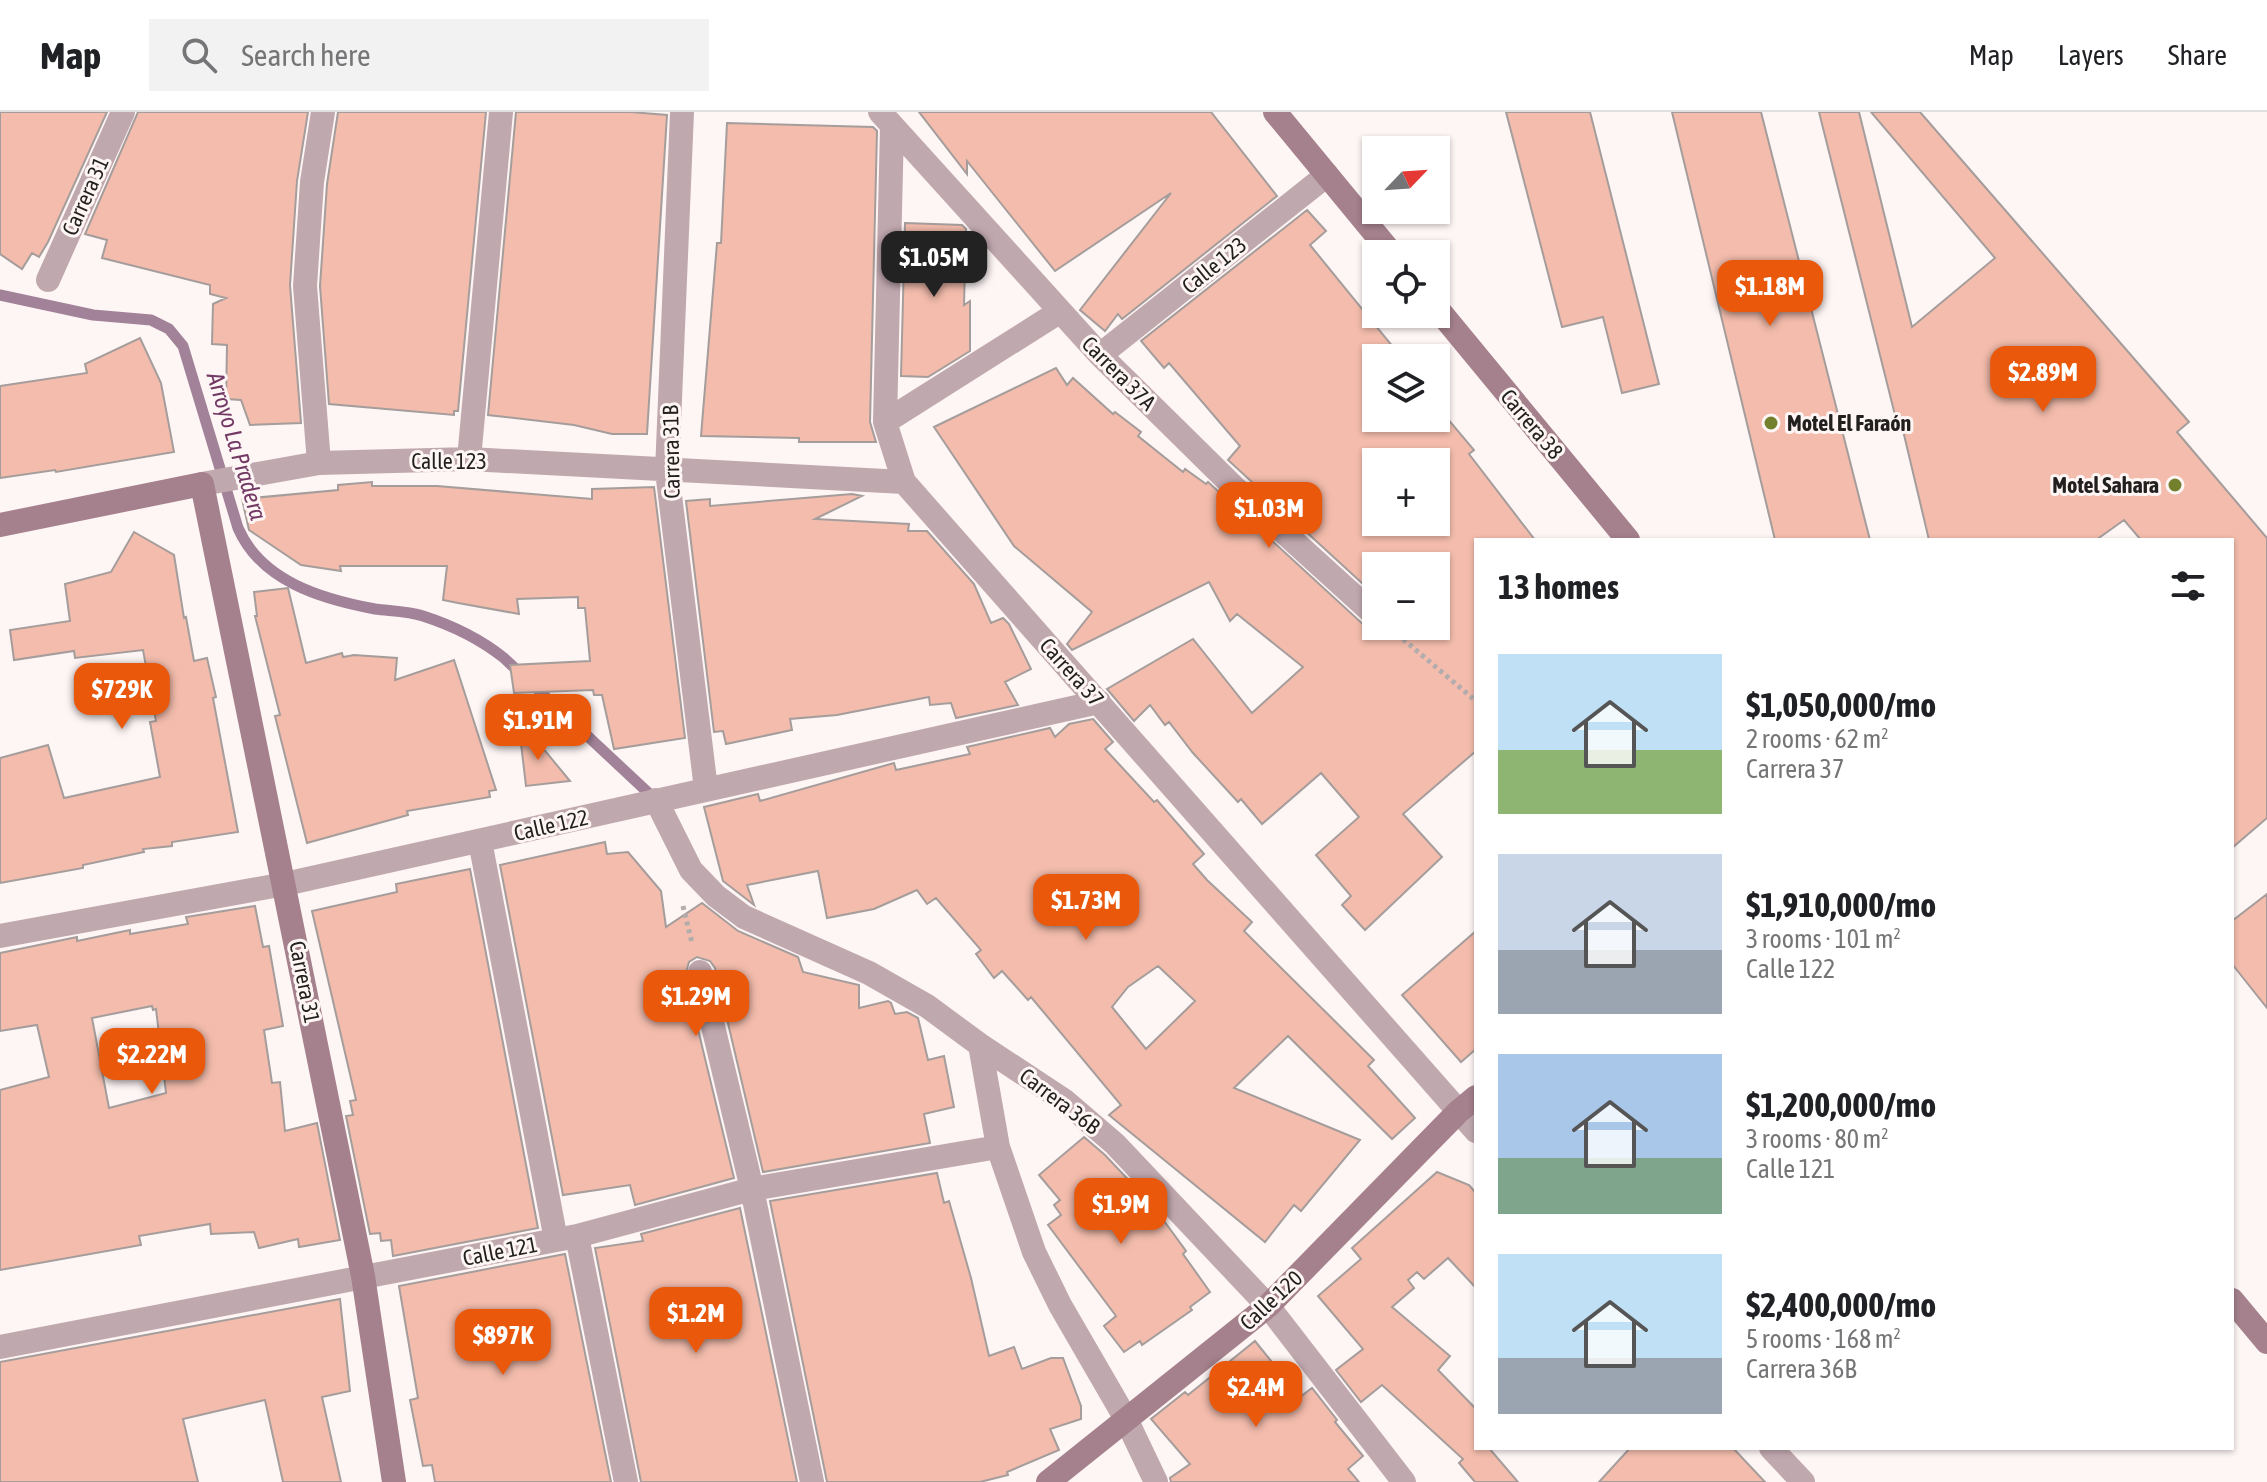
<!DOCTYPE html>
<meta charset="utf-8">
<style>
:root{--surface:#fff;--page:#f2f2f2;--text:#202124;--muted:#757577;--line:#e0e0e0;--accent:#ea580c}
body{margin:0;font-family:"Asap Condensed",sans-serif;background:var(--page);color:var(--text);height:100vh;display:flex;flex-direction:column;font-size:30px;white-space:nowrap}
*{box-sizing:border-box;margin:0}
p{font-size:26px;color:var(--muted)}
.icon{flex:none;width:44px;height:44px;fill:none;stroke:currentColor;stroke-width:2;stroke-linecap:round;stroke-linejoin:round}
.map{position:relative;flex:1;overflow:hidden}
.details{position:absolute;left:1474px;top:426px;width:760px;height:912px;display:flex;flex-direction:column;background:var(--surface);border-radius:0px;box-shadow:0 2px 6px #0004}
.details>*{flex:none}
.needle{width:52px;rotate:65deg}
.fabs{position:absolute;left:1362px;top:24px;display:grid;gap:16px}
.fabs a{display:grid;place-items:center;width:88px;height:88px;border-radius:0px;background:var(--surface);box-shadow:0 2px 6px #0004;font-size:40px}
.price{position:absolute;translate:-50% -68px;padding:0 18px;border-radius:16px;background:var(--accent);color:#fff;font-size:26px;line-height:52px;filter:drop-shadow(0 2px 4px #0008)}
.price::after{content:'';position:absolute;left:50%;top:48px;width:24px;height:18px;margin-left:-12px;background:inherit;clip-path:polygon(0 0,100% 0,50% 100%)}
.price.current{background:#222;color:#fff}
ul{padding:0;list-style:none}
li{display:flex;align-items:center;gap:24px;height:200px;padding:0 24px}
li span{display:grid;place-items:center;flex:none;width:224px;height:160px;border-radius:0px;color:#555}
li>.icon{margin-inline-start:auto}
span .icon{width:96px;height:96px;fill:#fffc;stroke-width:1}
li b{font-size:34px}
h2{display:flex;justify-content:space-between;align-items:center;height:96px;padding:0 24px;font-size:34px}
header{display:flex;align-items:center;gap:48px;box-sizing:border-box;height:112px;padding:0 40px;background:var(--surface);border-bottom:2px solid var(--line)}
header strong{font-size:38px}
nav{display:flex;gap:44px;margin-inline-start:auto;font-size:28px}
.search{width:560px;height:72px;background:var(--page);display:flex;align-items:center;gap:20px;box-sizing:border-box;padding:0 28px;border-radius:0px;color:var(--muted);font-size:30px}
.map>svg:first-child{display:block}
</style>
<header>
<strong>Map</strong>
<div class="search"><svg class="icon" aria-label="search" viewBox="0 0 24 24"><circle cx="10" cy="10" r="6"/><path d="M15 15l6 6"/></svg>Search here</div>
<nav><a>Map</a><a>Layers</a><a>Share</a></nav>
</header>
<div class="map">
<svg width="2267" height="1370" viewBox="0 0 2267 1370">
<rect width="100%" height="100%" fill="#fef5f5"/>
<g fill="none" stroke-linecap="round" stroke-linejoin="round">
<!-- stream -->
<path stroke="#a28298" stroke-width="11" d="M0 183 93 203 151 208 169 217 183 234 238 416C261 469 321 487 375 497 390 499 408 499 423 504 454 514 479 526 504 546L656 688"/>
</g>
<!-- building -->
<path fill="#f3bcac" stroke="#a59d9b" stroke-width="2" fill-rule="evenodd" d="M0 0H107L48 130 39 145 32 141 22 157 0 142Z
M138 0H308L297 69 290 173 301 311 250 313 241 288 226 287 227 233 212 232 213 192 226 186 210 182V173L102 146 107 128 85 122Z
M338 0H486L458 299H454V303L329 292 320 174 327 72Z
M516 0H631L667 3 647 322H612L574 313 488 303Z
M919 0H1211L1277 84 1122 207 1118 202 1105 219 1080 198 1171 81 1055 159 967 49V62Z
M1506 0H1590L1659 272 1622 281 1603 205 1562 215Z
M1672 0H1761L1870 428H1775Z
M1819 0H1859L1912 215 1995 146 1871 0H1920L2189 310 2177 320 2267 426V706L2232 736V428H2141L2124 408 2096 428H1929L1901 310 1897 311Z
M727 11 873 15 877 19 870 310 876 330H799V326L701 324 717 131H721Z
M1307 98 1326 119 1310 133 1402 246H1376V306H1447L1474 338 1469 342 1535 428H1476V639L1403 702 1442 745 1365 818 1342 793 1351 784 1316 743 1359 705 1321 661 1262 712 1241 687 1238 690 1193 641 1169 610 1165 613 1150 593 1134 609 1107 577 1193 527 1252 601 1303 555 1237 502 1230 509 1209 470 1072 538 1067 532 1092 500 1014 434 934 315 1056 256 1067 273 1073 266 1113 302 1115 300 1141 320 1138 324 1183 360 1185 357 1206 372 1208 370 1367 516 1374 519 1387 514H1436V454H1376V484L1228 348 1240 334 1169 251 1164 256 1141 229ZM1376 350H1436V410H1376Z
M905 111 962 113 966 117 964 193 970 189V239L928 265 901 264Z
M140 226 161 271 174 340 56 360 55 358 0 366V274L87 261 85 252Z
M372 370V374H437L592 387V377L654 375 685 626 614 637 602 583H594L593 578 514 581 510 553 590 549 585 496H578V485L517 487 519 502 458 491 443 488 447 454H340L341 459 301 453 249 418 242 387 338 378V373Z
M852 382 862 384 815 407 909 412 908 419H927L974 472 991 511 1003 506 1009 512 1031 557 1005 570 1018 593 956 606 951 591 930 593 929 585 837 603 790 607 792 618 726 632 723 619 714 620 686 389 710 387V394Z
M134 420 174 443 184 506 186 505 194 549 207 546 216 585 213 586 238 720 172 730V734L143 737 144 740 83 753V756L0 771V646L48 633 64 686 160 665 150 610 156 609 143 538 75 546 74 539 14 548 10 518 70 509 65 472 111 460Z
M288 476 306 551 342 541 343 545 354 543 397 546 395 568 454 548 496 678 489 679 490 685 407 699 408 703 307 731 275 604 280 603 255 504H257L254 480Z
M518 606 570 669 526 674Z
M1093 607 1113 630 1105 637 1154 690 1157 688 1204 742 1193 752 1207 768 1252 810 1244 819 1374 948 1368 954 1415 1006 1392 1027 1288 924 1234 976 1360 1028 1301 1099 1294 1093 1265 1130 1109 1003 1121 993 1031 885 1028 888 1002 859 994 866 976 842 981 838 936 786 927 792 917 778 874 797 827 806 818 759 747 773 754 793 723 769 704 695 758 682 760 689 894 651 896 658 970 642 967 635 1050 616 1055 625 1069 612ZM1158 854 1195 889 1146 937 1112 895 1128 875Z
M605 730 607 742 628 740 661 779 666 815 702 791 738 819 798 845 803 860 859 873V896L888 889 891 891 895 902 907 900 918 906 928 948 944 944 954 995 924 1002 930 1031 763 1060 715 856 710 849 697 845 689 850 685 864 734 1066 635 1093 630 1073 563 1083 500 753Z
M470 757 538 1116 393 1144 391 1128 381 1129 380 1121 370 1122 346 1004 353 1003 350 989 356 988 312 799 397 780 396 772Z
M2267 782V896L2232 852V809Z
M255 794 263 835 269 834 283 914 264 918 272 971 280 970 285 1019 317 1011 340 1128 299 1135 298 1127 259 1136 254 1120 211 1122 210 1112 139 1124 141 1133 0 1158V978L49 965 37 913 0 919V841L77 825V829L130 818V822L188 812 186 805ZM152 894 153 898 156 897 166 981 109 996 92 906Z
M1476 819V937L1461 950 1402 883Z
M1084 1025 1105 1043 1153 1094 1186 1139 1183 1142 1210 1180 1190 1195 1192 1198 1142 1233 1140 1229 1124 1240 1104 1214 1116 1204 1048 1113 1061 1103 1054 1093 1060 1088 1039 1063Z
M1437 1060 1469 1073 1476 1081V1176L1448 1146 1424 1167 1417 1160 1408 1168 1414 1176 1392 1195 1450 1244 1438 1258 1476 1297V1336H1489L1518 1370H1475L1459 1351 1463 1347 1382 1273 1361 1290 1336 1258 1363 1237 1318 1184 1361 1147 1352 1136Z
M937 1061 944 1091 949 1089 971 1166 989 1244 1014 1235 1022 1257 1051 1246H1063L1081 1294V1307L1050 1317 1059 1338 1007 1360 1008 1363 980 1370H827L770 1089Z
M740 1096 797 1370H641L595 1136 643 1129 641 1122Z
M565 1142 611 1370H435L432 1353 423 1354 410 1288 418 1286 399 1174Z
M340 1187 350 1279 322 1285 341 1370H283L265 1288 183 1307 198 1370H0V1250Z
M1255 1229 1300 1285 1312 1276 1337 1308 1335 1310 1363 1344 1348 1357 1359 1370H1171L1170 1366 1190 1352 1151 1307 1185 1280 1188 1283Z
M1630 1336H1733L1765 1370H1599Z"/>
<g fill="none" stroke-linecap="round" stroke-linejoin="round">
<!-- path -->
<path stroke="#b3acac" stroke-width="5" stroke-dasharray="4 4" stroke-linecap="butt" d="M1397 522 1476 589
M683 794 692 831"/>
<!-- street -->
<path stroke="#c0a8af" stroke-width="24" d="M682 0 667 359 706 677
M880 0 1100 243 1236 377 1376 504
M892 15 885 310 904 370 1476 1019
M48 168 123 0
M1100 243 1327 63
M885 310 1059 200
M469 347 501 0
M319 351 305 174 312 70 323 0
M202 372 319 351 469 347 904 370
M656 688 691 758 716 784 744 805 869 861 927 894 980 933 1065 989 1115 1032 1268 1194 1404 1370
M480 729 556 1128
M0 824 285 772 1099 590
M700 860 752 1077 812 1370
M980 933 998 1035 1034 1140 1060 1193 1126 1307 1156 1370
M577 1124 626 1370
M0 1235 577 1124 752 1077 998 1035
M1771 1336 1803 1370"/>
<!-- secondary -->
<path stroke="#a4818c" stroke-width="24" d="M1275 0 1392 142
M1436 195 1628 428
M0 413 202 372 363 1164 394 1370
M2232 1188 2267 1230
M1048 1370 1268 1194 1458 1000 1476 985"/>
</g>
<!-- markers -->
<g fill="#73812f" stroke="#fef5f5" stroke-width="3">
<circle cx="1771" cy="311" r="8"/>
<circle cx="2175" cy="373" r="8"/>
</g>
<g text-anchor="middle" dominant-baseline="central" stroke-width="6" stroke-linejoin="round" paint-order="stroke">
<!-- street labels -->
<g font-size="22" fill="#221f1f" stroke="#fef5f5">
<text transform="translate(85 84) rotate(-66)">Carrera 31</text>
<text transform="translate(1214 153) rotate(-39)">Calle 123</text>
<text transform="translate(1119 261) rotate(45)">Carrera 37A</text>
<text transform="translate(1532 312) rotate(50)">Carrera 38</text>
<text transform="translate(671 340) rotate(-91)">Carrera 31B</text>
<text x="449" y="349">Calle 123</text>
<text transform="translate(1072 560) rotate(48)">Carrera 37</text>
<text transform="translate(551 713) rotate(-13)">Calle 122</text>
<text transform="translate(305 870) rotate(79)">Carrera 31</text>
<text transform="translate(1060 989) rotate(37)">Carrera 36B</text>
<text transform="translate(500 1139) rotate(-11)">Calle 121</text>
<text transform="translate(1271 1188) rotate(-43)">Calle 120</text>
</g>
<!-- poi labels -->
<g font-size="22" font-weight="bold" fill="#221f1f" stroke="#fef5f5" text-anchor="start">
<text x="1787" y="311">Motel El Faraón</text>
<text x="2159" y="373" text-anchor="end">Motel Sahara</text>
</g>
<!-- water labels -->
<g font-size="24" font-style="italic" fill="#723964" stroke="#fef5f5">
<text transform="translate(237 334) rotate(73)">Arroyo La Pradera</text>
</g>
</g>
</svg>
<div class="fabs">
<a><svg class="needle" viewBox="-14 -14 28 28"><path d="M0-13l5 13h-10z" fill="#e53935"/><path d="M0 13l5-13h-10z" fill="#757577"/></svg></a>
<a><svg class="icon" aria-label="locate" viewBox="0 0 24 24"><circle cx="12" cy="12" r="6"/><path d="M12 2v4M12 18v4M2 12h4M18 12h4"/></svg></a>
<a><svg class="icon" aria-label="layers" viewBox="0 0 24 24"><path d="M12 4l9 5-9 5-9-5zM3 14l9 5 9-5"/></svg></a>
<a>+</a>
<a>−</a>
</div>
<b class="price current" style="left:934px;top:187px">$1.05M</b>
<b class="price" style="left:1770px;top:216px">$1.18M</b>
<b class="price" style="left:2043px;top:302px">$2.89M</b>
<b class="price" style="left:1269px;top:438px">$1.03M</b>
<b class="price" style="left:122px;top:619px">$729K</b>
<b class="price" style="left:538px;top:650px">$1.91M</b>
<b class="price" style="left:1086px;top:830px">$1.73M</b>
<b class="price" style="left:696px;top:926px">$1.29M</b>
<b class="price" style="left:152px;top:984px">$2.22M</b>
<b class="price" style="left:1121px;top:1134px">$1.9M</b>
<b class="price" style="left:696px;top:1243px">$1.2M</b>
<b class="price" style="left:503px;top:1265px">$897K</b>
<b class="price" style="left:1256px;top:1317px">$2.4M</b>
<section class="details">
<h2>13 homes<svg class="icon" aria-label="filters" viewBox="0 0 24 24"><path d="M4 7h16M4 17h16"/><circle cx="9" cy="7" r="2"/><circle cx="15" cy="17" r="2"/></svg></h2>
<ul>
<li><span style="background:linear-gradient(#bfe0f5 60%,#8fb573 0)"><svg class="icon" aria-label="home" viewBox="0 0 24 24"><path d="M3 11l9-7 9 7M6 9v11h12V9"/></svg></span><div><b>$1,050,000/mo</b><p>2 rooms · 62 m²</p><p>Carrera 37</p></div></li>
<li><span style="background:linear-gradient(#c9d6e8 60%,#9aa5b1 0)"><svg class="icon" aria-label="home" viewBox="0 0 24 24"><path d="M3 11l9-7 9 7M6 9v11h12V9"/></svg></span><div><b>$1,910,000/mo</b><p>3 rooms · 101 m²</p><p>Calle 122</p></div></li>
<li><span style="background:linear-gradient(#a9c7e8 65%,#7fa58c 0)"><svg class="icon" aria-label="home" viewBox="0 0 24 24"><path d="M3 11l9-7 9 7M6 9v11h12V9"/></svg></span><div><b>$1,200,000/mo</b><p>3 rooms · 80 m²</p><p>Calle 121</p></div></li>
<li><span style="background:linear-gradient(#bfe0f5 65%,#9aa5b1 0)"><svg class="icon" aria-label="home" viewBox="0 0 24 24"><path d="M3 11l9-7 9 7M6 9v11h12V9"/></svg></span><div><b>$2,400,000/mo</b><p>5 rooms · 168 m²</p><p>Carrera 36B</p></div></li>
</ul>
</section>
</div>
